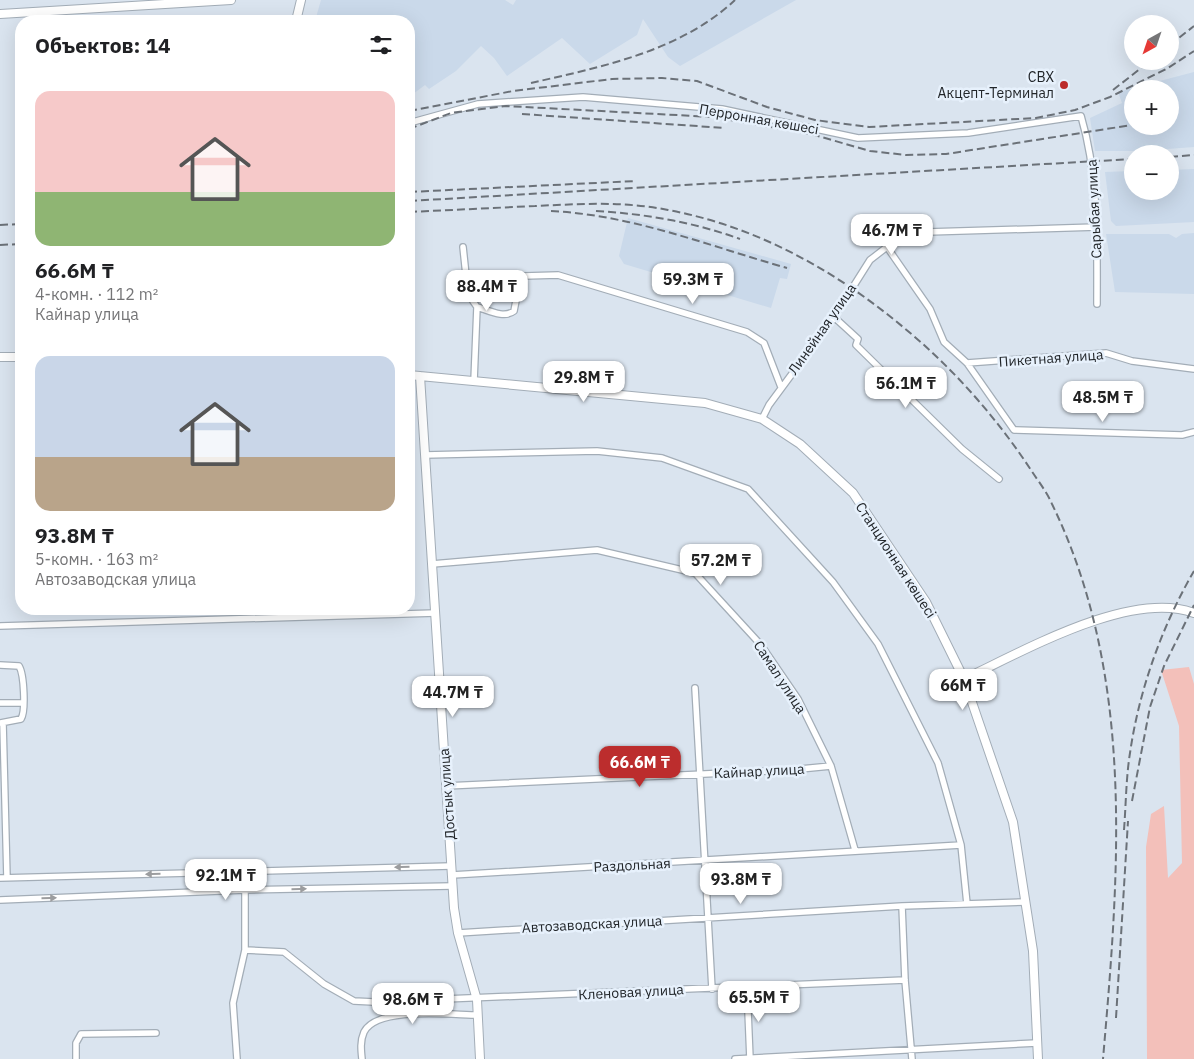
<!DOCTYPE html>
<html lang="ru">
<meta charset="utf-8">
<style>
:root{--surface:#fff;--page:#f6f6f6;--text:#202124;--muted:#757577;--accent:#bc2d2d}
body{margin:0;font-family:"IBM Plex Sans",sans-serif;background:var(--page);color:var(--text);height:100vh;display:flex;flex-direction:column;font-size:19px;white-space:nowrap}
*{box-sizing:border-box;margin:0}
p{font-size:16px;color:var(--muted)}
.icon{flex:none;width:28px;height:28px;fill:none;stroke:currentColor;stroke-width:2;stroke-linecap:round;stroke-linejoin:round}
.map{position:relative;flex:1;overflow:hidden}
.side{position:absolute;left:15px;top:15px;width:400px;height:600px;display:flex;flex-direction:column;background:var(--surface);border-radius:20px;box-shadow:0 5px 20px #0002}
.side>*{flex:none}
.needle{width:32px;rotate:220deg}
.fabs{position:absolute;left:1124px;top:15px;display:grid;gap:10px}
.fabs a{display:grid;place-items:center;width:55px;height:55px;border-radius:50%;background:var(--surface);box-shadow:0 5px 20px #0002;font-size:25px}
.price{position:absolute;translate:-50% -42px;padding:0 11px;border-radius:10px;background:#fff;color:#222;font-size:16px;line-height:32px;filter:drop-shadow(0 1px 2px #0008)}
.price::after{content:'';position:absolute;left:50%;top:30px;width:15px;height:11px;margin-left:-8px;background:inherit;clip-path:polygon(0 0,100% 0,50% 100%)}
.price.on{background:var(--accent);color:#fff}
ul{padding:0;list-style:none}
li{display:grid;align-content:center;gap:10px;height:265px;padding:0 20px}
li span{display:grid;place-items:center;height:155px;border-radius:15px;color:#555}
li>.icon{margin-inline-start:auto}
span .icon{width:90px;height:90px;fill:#fffc;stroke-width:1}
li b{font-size:21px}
h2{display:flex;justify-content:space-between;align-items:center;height:60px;padding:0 20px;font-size:21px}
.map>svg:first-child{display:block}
</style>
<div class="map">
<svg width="1194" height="1059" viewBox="0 0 1194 1059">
<rect width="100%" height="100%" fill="#dae4ef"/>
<!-- built -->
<path fill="#cad9ea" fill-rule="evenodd" d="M321 0H505L513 5 516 0H796L680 66 668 57 643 19 637 35 590 64 562 38 507 76 494 58 481 46 456 71 429 89 425 85 409 97V21H315Z
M1194 72V147L1140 151H1095L1090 118 1122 103 1118 92ZM1132 89H1170V126H1132Z
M1194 169V222L1116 226 1111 221 1105 172 1132 171V191H1170V170Z
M628 218 791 264 787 279 780 278 771 308 624 264 619 256Z
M1194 233V294L1115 292 1106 234H1169L1176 238 1182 234Z"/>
<!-- green -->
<path fill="#f3c0ba" d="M1189 667 1194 684V1059H1147L1146 847 1151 814 1164 806 1168 878 1182 863 1179 726 1161 670Z"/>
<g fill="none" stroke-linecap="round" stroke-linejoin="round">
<!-- street casing -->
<g stroke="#a3adb7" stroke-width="8">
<path id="street" d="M409 123 478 104 583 97 722 109 858 138 968 133 1081 116C1099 177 1097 241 1097 304
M463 247 468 294 477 307 474 381
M887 247 930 309 944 342 967 363 1014 430 1182 435 1194 432
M477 307C488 310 504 319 514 311L520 280 524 276 558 275 747 332 764 343 781 387
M834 317 858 339 856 345 962 449 999 479
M967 363 1106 353 1132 361 1194 369
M762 419 769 405 834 317 870 260 892 243 927 232 1097 227
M425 455 597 451 662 458 748 489 833 582 878 644 938 763 961 845 967 904
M432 564 597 550 695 573 761 645 798 699 831 766 855 850
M0 626 436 613
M0 665 19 666C24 674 26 711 21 719L0 723
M695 688 712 989
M0 703H23
M3 723 7 878
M446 786 790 770 831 766
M452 875 961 845
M0 878 451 866
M0 900 245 890 452 886
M902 906 905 980 912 1059
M458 933 902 906 1025 902
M245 950 284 952 324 984 354 1001 374 1002 905 980
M747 987 750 1059
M76 1059V1043L81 1034 156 1033
M237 1059 233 1003 245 950V890
M362 1059C361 1050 360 1041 364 1032 377 1006 452 1015 478 1015
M735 1059 1037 1043"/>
</g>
<!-- secondary casing -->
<g stroke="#a3adb7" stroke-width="10">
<path id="secondary" d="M0 14 231 0
M296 21 301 0
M0 357H21
M409 375 705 403 762 419 800 444 853 493 926 602 964 679 1013 822 1033 951 1038 1059
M420 376 454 908 458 933 477 1000 480 1059
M964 679C1022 652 1131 589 1194 613"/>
</g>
<!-- street -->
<use href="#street" stroke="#fff" stroke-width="5.5"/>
<!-- secondary -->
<use href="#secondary" stroke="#fff" stroke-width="8"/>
<!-- rail -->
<path stroke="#6b7178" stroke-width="2" stroke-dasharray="8 4" stroke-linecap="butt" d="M1170 45 1194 26
M531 83C601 67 681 51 735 0
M1113 90 1150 61
M409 111 513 91 612 79 662 78 697 81 767 107 815 120 869 127 1036 118 1075 110 1110 97 1168 68 1194 51
M522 114 725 128
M409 129 451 113 506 106 713 117 811 134 870 151 906 155 946 154 1132 125
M1170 157 1194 155
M409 192 636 181
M409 201 1132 159
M551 211C633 215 709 246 787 268
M596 211C646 214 693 222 740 239
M409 212C451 210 493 208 535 206 579 204 624 201 668 210 755 226 835 270 903 327 952 367 996 417 1031 470 1038 481 1047 492 1052 504 1136 677 1119 873 1103 1059
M0 225 21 224
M0 245 21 244
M1132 801 1150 707 1164 666 1194 605
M1124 830C1126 804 1126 778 1130 753 1139 690 1162 626 1194 571
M1116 1018 1128 821"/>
</g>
<!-- one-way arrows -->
<defs><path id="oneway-solid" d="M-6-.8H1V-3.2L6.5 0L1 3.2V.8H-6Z" transform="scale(1.25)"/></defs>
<g fill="#9c9d9f">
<use href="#oneway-solid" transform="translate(402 867) rotate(179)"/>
<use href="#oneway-solid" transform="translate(153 874) rotate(179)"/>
<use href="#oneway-solid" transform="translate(299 889) rotate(-1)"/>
<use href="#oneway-solid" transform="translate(49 898) rotate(-2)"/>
</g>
<!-- markers -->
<circle fill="#bc2d2d" stroke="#e7f1fc" stroke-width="2" cx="1064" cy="85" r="5"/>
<g text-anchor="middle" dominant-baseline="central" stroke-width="5" stroke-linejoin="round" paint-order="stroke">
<!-- poi labels -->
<g font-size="14" fill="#22262a" stroke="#e7f1fc" text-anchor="end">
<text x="1054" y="77">СВХ<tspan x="1054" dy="16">Акцепт-Терминал</tspan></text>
</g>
<!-- street labels -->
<g font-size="14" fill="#22262a" stroke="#e7f1fc">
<text transform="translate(759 119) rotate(10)">Перронная көшесі</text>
<text transform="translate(1094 209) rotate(-93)">Сарыбая улица</text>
<text transform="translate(822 329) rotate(-55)">Линейная улица</text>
<text transform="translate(1051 358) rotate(-4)">Пикетная улица</text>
<text transform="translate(896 560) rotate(57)">Станционная көшесі</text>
<text transform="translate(780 677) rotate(57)">Самал улица</text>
<text transform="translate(759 771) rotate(-3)">Кайнар улица</text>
<text transform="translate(447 794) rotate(-94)">Достык улица</text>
<text transform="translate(632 865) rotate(-3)">Раздольная</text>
<text transform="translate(592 924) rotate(-3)">Автозаводская улица</text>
<text transform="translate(631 992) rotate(-3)">Кленовая улица</text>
</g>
</g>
</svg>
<div class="fabs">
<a><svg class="needle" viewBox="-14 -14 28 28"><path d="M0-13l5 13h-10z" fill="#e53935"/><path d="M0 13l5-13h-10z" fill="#757577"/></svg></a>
<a>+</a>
<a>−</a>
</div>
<b class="price" style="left:892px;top:256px">46.7M ₸</b>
<b class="price" style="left:693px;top:305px">59.3M ₸</b>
<b class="price" style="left:487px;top:312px">88.4M ₸</b>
<b class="price" style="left:584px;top:403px">29.8M ₸</b>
<b class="price" style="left:906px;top:409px">56.1M ₸</b>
<b class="price" style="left:1103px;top:423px">48.5M ₸</b>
<b class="price" style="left:721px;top:586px">57.2M ₸</b>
<b class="price" style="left:963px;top:711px">66M ₸</b>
<b class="price" style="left:453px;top:718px">44.7M ₸</b>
<b class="price on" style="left:640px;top:788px">66.6M ₸</b>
<b class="price" style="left:226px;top:901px">92.1M ₸</b>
<b class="price" style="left:741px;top:905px">93.8M ₸</b>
<b class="price" style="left:759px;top:1023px">65.5M ₸</b>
<b class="price" style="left:413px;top:1025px">98.6M ₸</b>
<section class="side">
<h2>Объектов: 14<svg class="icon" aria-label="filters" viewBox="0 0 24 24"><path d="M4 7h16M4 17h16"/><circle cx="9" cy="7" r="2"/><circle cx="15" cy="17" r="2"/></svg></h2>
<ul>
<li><span style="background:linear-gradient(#f6c9c9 65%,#8fb573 0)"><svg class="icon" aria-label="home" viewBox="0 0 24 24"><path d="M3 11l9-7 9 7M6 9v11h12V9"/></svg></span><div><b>66.6M ₸</b><p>4-комн. · 112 m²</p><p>Кайнар улица</p></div></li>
<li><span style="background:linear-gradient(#c9d6e8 65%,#b9a48a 0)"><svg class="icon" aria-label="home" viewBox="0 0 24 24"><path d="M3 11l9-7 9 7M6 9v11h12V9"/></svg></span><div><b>93.8M ₸</b><p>5-комн. · 163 m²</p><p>Автозаводская улица</p></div></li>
</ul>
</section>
</div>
